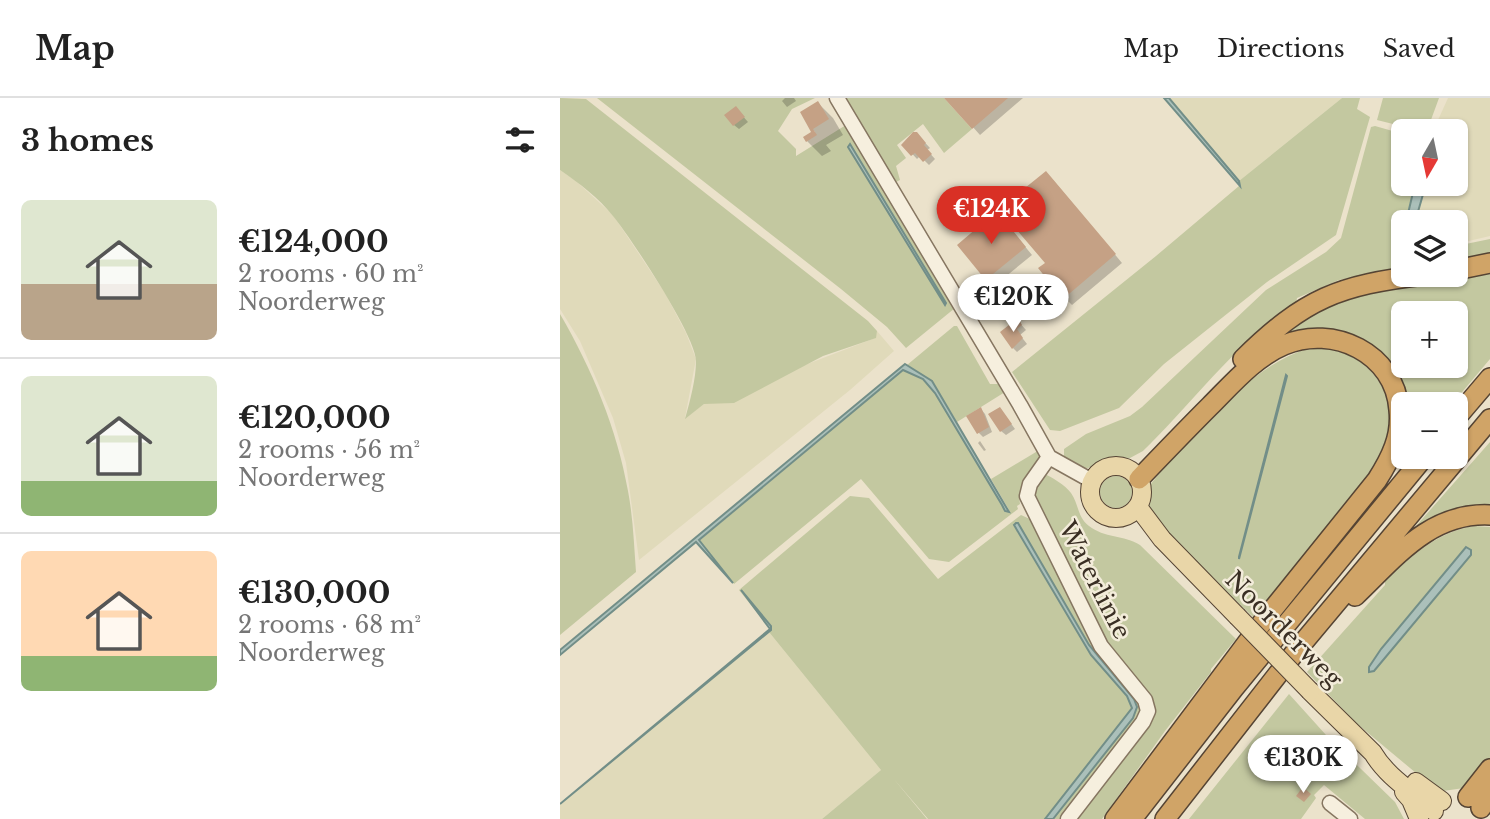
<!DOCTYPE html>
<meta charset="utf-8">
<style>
:root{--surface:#fff;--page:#f2f2f2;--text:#222;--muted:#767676;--line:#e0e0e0;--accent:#d93025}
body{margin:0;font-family:"Libre Baskerville",serif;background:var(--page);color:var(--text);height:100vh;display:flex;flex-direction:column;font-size:26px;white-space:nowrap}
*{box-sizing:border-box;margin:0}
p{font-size:23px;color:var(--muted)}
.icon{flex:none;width:38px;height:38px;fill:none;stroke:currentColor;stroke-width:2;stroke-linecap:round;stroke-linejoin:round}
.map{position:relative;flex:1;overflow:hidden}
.side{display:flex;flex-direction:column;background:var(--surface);width:560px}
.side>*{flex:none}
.needle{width:46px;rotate:189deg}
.tools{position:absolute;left:831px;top:21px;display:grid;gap:14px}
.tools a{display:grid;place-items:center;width:77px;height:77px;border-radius:10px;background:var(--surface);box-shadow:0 2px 5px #0004;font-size:35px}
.price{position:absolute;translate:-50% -60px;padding:0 16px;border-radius:24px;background:#fff;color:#222;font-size:23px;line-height:46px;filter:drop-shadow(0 2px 4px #0008)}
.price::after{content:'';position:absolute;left:50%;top:42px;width:21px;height:16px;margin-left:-10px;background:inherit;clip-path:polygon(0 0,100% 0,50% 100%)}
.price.on{background:var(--accent);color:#fff}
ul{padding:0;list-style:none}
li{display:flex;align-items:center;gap:21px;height:175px;padding:0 21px}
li+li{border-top:2px solid var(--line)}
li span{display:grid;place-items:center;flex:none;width:196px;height:140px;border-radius:10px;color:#555}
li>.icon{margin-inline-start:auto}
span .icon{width:84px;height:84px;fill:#fffc;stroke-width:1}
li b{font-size:30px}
h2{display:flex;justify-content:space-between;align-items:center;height:84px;padding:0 21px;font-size:30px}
header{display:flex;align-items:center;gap:42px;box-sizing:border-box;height:98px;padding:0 35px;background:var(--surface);border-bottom:2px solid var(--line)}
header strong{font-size:33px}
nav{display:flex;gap:38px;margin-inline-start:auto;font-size:24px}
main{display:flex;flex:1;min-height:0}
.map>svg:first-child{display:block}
</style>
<header>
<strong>Map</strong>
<nav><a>Map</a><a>Directions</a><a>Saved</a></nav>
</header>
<main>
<section class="side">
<h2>3 homes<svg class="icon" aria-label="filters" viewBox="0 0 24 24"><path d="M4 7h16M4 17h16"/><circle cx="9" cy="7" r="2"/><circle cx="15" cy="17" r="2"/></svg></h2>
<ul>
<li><span style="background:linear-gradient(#dfe7d0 60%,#b9a48a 0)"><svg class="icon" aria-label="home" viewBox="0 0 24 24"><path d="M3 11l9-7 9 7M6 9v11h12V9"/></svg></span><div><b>€124,000</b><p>2 rooms · 60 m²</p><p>Noorderweg</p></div></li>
<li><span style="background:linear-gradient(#dfe7d0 75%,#8fb573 0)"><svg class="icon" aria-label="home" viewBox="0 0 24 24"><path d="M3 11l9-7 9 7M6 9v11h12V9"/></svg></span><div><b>€120,000</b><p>2 rooms · 56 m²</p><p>Noorderweg</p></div></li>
<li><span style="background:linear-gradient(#ffd9b3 75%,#8fb573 0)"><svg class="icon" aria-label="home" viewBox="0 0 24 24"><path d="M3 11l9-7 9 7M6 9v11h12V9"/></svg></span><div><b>€130,000</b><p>2 rooms · 68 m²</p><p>Noorderweg</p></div></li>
</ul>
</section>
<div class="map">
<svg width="930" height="721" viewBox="0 0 930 721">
<rect width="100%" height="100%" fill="#ebe2cb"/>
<!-- farmland -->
<path fill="#e0daba" d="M609 0H782L679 83Z
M888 0H930V138L896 146V124H855L866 86H896V33H873Z
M0 72 16 83 53 117 105 195 126 235 136 261 125 320 144 306 315 240 317 233 334 253 290 292 79 462 66 365 53 320 20 243 0 211Z
M209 534 321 672 262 721H0V706Z"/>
<!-- green -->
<path fill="#c3c8a0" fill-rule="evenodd" d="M0 0 26 1 308 223 317 233 316 240 263 258 174 305 144 306 125 321C130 303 136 281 136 263 136 238 71 140 53 118 39 100 19 85 0 72Z
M37 0H255L232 11 218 33 236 51V58L286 27 395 210 346 250 327 229 281 191Z
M282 0H384L412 31 384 55 363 26 337 47 346 60 336 68 340 82 334 85Z
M782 0H800L797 11 810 19 776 137 707 184 604 266 559 310 500 333 490 332 452 274 596 158 679 88V83Z
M823 0H879L868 30H874L873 33H861L817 22Z
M815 28 843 36 844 86H855L838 151 843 154V170L779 182 737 200 736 205C676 244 634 304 583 353L570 360 550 362 528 370H521L504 361V351L526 336 570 318 582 309 706 192 766 154 781 140 811 29Z
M930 141V158L896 163V148Z
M930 171V261L892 306H844L798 246 713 248 736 222 752 211 824 188 883 181ZM844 215H896V268H844Z
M0 216C32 271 57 331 68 393 73 419 74 447 76 474L0 537Z
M394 228H397L430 286H439L445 294 397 324 372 283 347 267Z
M749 250C776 250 797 256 815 278 830 296 834 322 826 344 816 375 789 402 768 427 743 458 718 488 693 519L619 449 590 412 588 404 590 387 606 367C648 324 689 269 749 250Z
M343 272 363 281 375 295 442 407 449 412 431 381 481 351 483 359 459 398 460 406 457 408 458 411 389 464 369 461 301 381 174 486 139 443Z
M930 344V412L849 436Z
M484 376C492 379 505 387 511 395 519 406 517 419 529 428 544 440 564 437 580 447L676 541 651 571V574L605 633 542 721H514L590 623 553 555 535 528 475 403 476 388Z
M540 394a16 16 0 1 1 32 0a16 16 0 1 1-32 0Z
M290 398 309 400 378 481 461 417 472 422 538 549 581 601 582 622 504 721H493L573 620 577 609 574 601 529 547 458 426 456 425 454 428 531 557 571 603V614L485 721H368L333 680 367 721H262L321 672 209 534 211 532 179 492Z
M915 428 930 429V663L904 690 883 693 868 685 796 625 747 574 825 487V483C853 457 876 434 915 428Z
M729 596 766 637 835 704 844 721H805L764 687 754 697 756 700 741 721H629Z"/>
<!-- water -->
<path fill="#abc0ba" stroke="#728e88" stroke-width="2" d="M604 0H609L679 83 680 88Z
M290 46 386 205 385 207 288 49Z
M855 86H866L855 124H846Z
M345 266 372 283 449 414 445 413 442 407 375 295 363 281 343 272 139 442 173 485 136 444 0 557V552Z
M726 277 727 278 679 461V459Z
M456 425H458L529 547 574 601 577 609 573 620 493 721H485L572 610 567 598 531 557 454 427Z
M906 449 911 452V457L814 573 809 574V569L821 551Z
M181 492 211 528V532L0 706 210 531Z"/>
<!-- shadow -->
<path fill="#0003" d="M225 0H234L236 3 227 9 222 3Z
M387 0H463L420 37Z
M258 5 273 20 283 37 266 47 271 53 262 58 247 43 255 34 252 31Z
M180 15 188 24 179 31 174 27Z
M356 35 370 50 367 52 375 61 369 67 360 58 357 61 344 47Z
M493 82 562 165 512 207 504 199 487 165Z
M444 123 472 157 439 184 441 187 437 191 399 147Z
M458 223 466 232 460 237 467 246 457 254 453 250Z
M421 311 425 316 432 334 423 339 419 335Z
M444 316 455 331 446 337 441 333Z
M420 343 426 352 424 353 418 345Z"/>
<!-- building -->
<path fill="#c5a185" d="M384 0H448L412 31Z
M258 3 269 21 253 31 257 37 246 44 243 39 251 34 240 14Z
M176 8 185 19 173 28 164 17Z
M353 34H357L366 45 364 47 372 56 363 64 355 55 351 58 341 47Z
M486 73 556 156 503 201 478 170 485 165 439 111Z
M437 113 466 149 433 176 435 179 428 185 397 147Z
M458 220 462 227 457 231 463 240 452 251 440 234Z
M421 309 429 329 417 336 406 318Z
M440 309 452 326 440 334 428 316Z
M743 689 751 696 744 704 736 698Z"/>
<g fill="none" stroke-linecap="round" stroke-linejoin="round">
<!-- minor casing -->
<g stroke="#867661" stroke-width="17">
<path id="minor" d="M277 0 460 307 489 359 532 383
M489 359 470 386 467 398 541 548 585 602 588 613 583 624 508 721
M770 705 790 721"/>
</g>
<!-- major casing -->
<g stroke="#554434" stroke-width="20">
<path id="major" d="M530 394a26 26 0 1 1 52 0a26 26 0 1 1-52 0Z
M578 409 602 441 677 518
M750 593 813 655C827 679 853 694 874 713
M856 684 882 703
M844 694 851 702 859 721"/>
</g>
<!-- highway casing -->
<g stroke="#554434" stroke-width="22">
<path id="highway" d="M896 172 930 165
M683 261C745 200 779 187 864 177
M896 320 930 280
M795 498C835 460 870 414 930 417
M908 699 930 671
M921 710 930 694
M555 721 705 521 817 382C831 360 842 338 839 312 835 255 773 226 724 247 695 259 672 286 650 308 626 332 603 356 579 381
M572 721 674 590 864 359
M605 721 736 553 930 321"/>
</g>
<!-- minor -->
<use href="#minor" stroke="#f6efde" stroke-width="14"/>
<!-- major -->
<use href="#major" stroke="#e9d6a8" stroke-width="18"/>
<!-- highway -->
<use href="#highway" stroke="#d0a467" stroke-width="19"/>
<!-- major-bridge casing -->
<g stroke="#554434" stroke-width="20" stroke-linecap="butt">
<path id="major-bridge" d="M677 518 750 593"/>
</g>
<!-- major-bridge -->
<use href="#major-bridge" stroke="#e9d6a8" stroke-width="18"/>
</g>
<g text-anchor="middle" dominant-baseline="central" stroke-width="5" stroke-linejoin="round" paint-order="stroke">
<!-- street labels -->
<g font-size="24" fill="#392e23" stroke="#f3ecda">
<text transform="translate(535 482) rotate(63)">Waterlinie</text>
<text transform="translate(724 531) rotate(45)">Noorderweg</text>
</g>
</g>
</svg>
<div class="tools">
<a><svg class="needle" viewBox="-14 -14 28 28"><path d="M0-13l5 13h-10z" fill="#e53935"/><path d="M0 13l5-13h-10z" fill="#767676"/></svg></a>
<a><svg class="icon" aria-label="layers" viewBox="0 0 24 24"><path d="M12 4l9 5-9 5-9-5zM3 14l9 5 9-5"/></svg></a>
<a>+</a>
<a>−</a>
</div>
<b class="price on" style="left:431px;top:148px">€124K</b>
<b class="price" style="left:453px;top:236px">€120K</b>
<b class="price" style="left:743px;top:697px">€130K</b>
</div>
</main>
